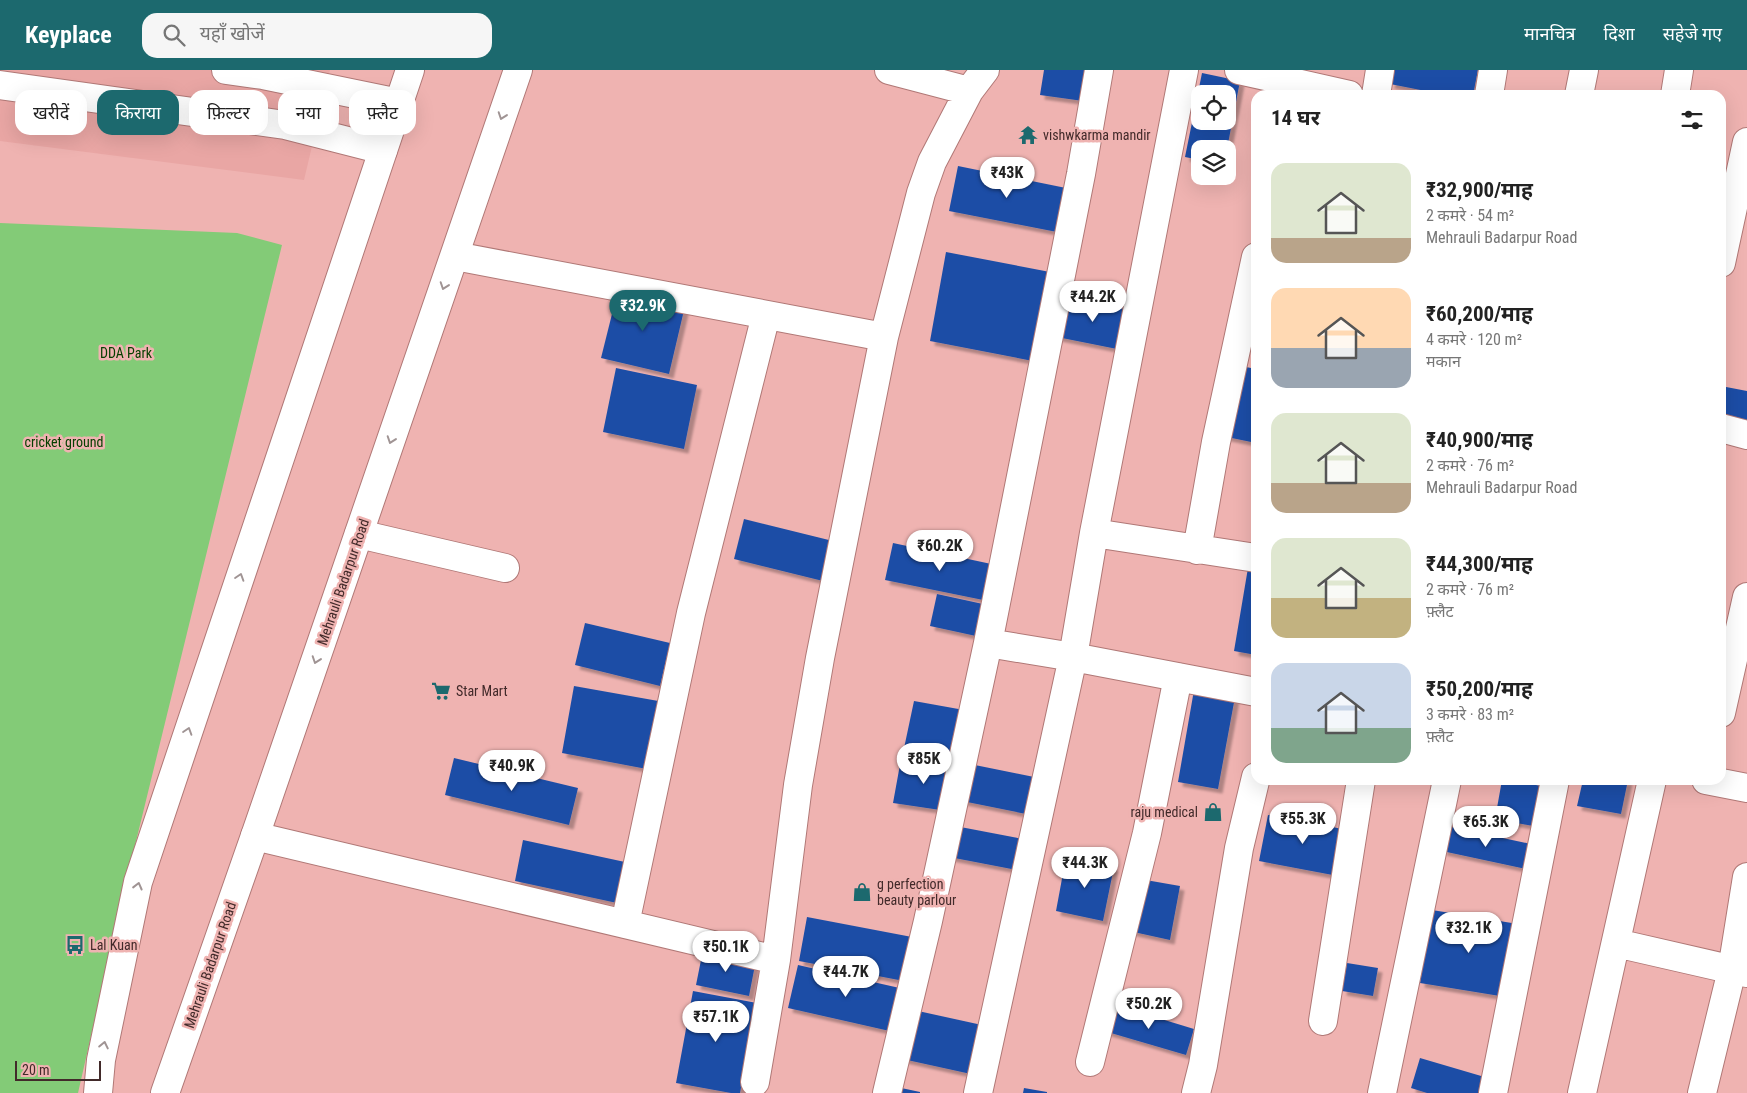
<!DOCTYPE html>
<html lang="hi">
<meta charset="utf-8">
<style>
:root{--surface:#fff;--page:#f6f6f6;--text:#222;--muted:#767676;--accent:#1c696e}
body{margin:0;font-family:"Roboto Condensed","Noto Sans Devanagari",sans-serif;background:var(--page);color:var(--text);height:100vh;display:flex;flex-direction:column;font-size:19px;white-space:nowrap}
*{box-sizing:border-box;margin:0}
p{font-size:16px;color:var(--muted)}
.icon{flex:none;width:28px;height:28px;fill:none;stroke:currentColor;stroke-width:2;stroke-linecap:round;stroke-linejoin:round}
.map{position:relative;flex:1;overflow:hidden}
.side{position:absolute;left:1251px;top:20px;width:475px;height:695px;display:flex;flex-direction:column;background:var(--surface);border-radius:15px;box-shadow:0 5px 20px #0002}
.side>*{flex:none}
.banner{position:absolute;left:15px;top:20px;width:475px;height:45px;display:flex;gap:10px}
.controls{position:absolute;left:1191px;top:15px;display:grid;gap:10px}
.controls a{display:grid;place-items:center;width:45px;height:45px;border-radius:10px;background:var(--surface);box-shadow:0 5px 20px #0002;font-size:25px}
.scale{position:absolute;left:15px;bottom:12px;width:86px;box-sizing:border-box;padding-left:5px;border:2px solid #422a2a;border-top:0;font-size:14px;line-height:18px;white-space:nowrap;color:#422a2a;-webkit-text-stroke:4px #efb3b1;paint-order:stroke}
.price{position:absolute;translate:-50% -42px;padding:0 11px;border-radius:18px;background:#fff;color:#222;font-size:16px;line-height:32px;filter:drop-shadow(0 1px 2px #0008)}
.price::after{content:'';position:absolute;left:50%;top:30px;width:15px;height:11px;margin-left:-8px;background:inherit;clip-path:polygon(0 0,100% 0,50% 100%)}
.price.current{background:var(--accent);color:#fff}
ul{padding:0;list-style:none}
li{display:flex;align-items:center;gap:15px;height:125px;padding:0 20px}
li span{display:grid;place-items:center;flex:none;width:140px;height:100px;border-radius:15px;color:#555}
li>.icon{margin-inline-start:auto}
span .icon{width:60px;height:60px;fill:#fffc;stroke-width:1}
li b{font-size:21px}
h2{display:flex;justify-content:space-between;align-items:center;height:60px;padding:0 20px;font-size:21px}
.chip{padding:0 18px;border-radius:15px;background:var(--surface);box-shadow:0 5px 20px #0002;font-size:18px;line-height:45px}
.chip.current{background:var(--accent);color:#fff}
header{display:flex;align-items:center;gap:30px;box-sizing:border-box;height:70px;padding:0 25px;background:var(--accent);color:#fff}
header strong{font-size:24px}
nav{display:flex;gap:28px;margin-inline-start:auto;font-size:18px}
.search{width:350px;height:45px;background:var(--page);display:flex;align-items:center;gap:12px;box-sizing:border-box;padding:0 18px;border-radius:15px;color:var(--muted);font-size:19px}
.map>svg:first-child{display:block}
</style>
<header>
<strong>Keyplace</strong>
<div class="search"><svg class="icon" aria-label="search" viewBox="0 0 24 24"><circle cx="10" cy="10" r="6"/><path d="M15 15l6 6"/></svg>यहाँ खोजें</div>
<nav><a>मानचित्र</a><a>दिशा</a><a>सहेजे गए</a></nav>
</header>
<div class="map">
<svg width="1747" height="1023" viewBox="0 0 1747 1023">
<defs>
<filter id="shadow"><feDropShadow dx="4.5" dy="4.5" stdDeviation="1" flood-color="#0004"/></filter>
</defs>
<rect width="100%" height="100%" fill="#efb3b1"/>
<!-- built -->
<path fill="#e9a6a4" d="M0 0H330L304 110 0 71Z"/>
<!-- park -->
<path fill="#83cb77" d="M0 153 237 163 282 175 127 808 78 1023H0Z"/>
<!-- building -->
<path fill="#1d4ea6" fill-rule="evenodd" filter="url(#shadow)" d="M1044 0H1088L1083 31 1040 25Z
M1393 0H1478L1473 25H1446L1390 14Z
M1202 3 1240 11 1227 79H1200V90L1185 87ZM1200 24H1228V51H1200Z
M958 96 1066 118 1057 162 949 141Z
M946 182 1050 202 1033 291 930 271Z
M618 220 685 236 669 304 601 288Z
M1059 226 1135 241 1127 281 1052 266Z
M1236 295 1256 299V373L1222 366Z
M616 298 697 315 684 379 603 362Z
M1721 316 1747 321V353L1721 348Z
M744 449 837 472 827 512 734 489Z
M893 473 996 495 988 531 885 510Z
M1249 492 1256 493V585L1234 581Z
M937 524 983 534 976 566 930 556Z
M585 553 670 573 660 616 575 595Z
M574 616 664 632 652 700 562 683Z
M1194 620 1235 627 1218 719 1178 712Z
M914 631 964 640 954 693 903 683Z
M454 688 578 718 569 755 445 725Z
M901 689 954 698 947 741 893 733Z
M965 693 1044 709 1036 746 957 730Z
M1502 710H1511L1541 716 1533 756 1495 749Z
M1583 710H1628L1621 744 1577 736Z
M1268 745 1348 760 1338 806 1259 791Z
M950 755 1028 770 1022 801 944 786Z
M1447 756 1531 774 1526 799 1442 781Z
M523 770 625 792 617 833 515 811Z
M1066 787 1114 797 1103 851 1056 841Z
M1140 809 1180 816 1170 870 1129 861Z
M1432 840 1518 854 1506 927 1420 913Z
M807 847 912 867 904 911 799 891Z
M703 880 756 890 749 926 696 915Z
M1347 893 1378 898 1373 926 1342 921Z
M798 895 904 919 894 962 788 938Z
M693 921 757 933 740 1023H731L676 1013Z
M1112 934 1194 959 1186 985 1104 961Z
M909 939 991 957 980 1006 898 988Z
M1420 988 1488 1008 1483 1023H1427L1411 1018Z
M892 1016 920 1022V1023H890Z
M1024 1018 1047 1022V1023H1023Z"/>
<g fill="none" stroke-linecap="round" stroke-linejoin="round">
<!-- minor casing -->
<g stroke="#b07876" stroke-width="30">
<path id="minor" d="M226 0 263 5 399 33
M889 0 969 21
M1239 0 1349 25
M0 15 285 55 383 80
M1376 25 1380 0
M1489 25 1493 0
M1579 25 1584 0
M1675 25 1679 0
M455 186 884 267
M1721 193 1747 72
M1721 358 1747 365
M1094 463 1256 488
M359 464 505 498
M1197 480 1216 372 1256 187
M988 573 1073 587 1256 622
M1721 643 1747 527
M1706 710 1747 718
M255 766 776 890
M625 854 691 543 766 245
M1616 873 1747 903
M1323 951 1361 710
M1090 992 1147 763 1178 607
M755 1012 776 890 798 715 820 588 884 267 921 123 932 92 969 21 985 0
M887 1023 928 851 988 573 1081 104 1099 0
M978 1023 1073 587 1094 463 1184 0
M1196 1023 1203 995 1239 778 1256 707
M1382 1023 1447 710
M1493 1023 1555 710
M1582 1023 1652 710
M1702 1023 1732 900 1747 807"/>
</g>
<!-- major casing -->
<g stroke="#b07876" stroke-width="30">
<path id="major" d="M98 1023 101 990 138 812 410 0
M165 1023 255 766 518 0"/>
</g>
<!-- minor -->
<use href="#minor" stroke="#fff" stroke-width="28"/>
<!-- major -->
<use href="#major" stroke="#fff" stroke-width="28"/>
</g>
<!-- one-way arrows -->
<defs><path id="oneway-chevron" d="M-2-3.5L2.5 0L-2 3.5" fill="none" stroke-width="1.6" stroke-linecap="round" stroke-linejoin="round" transform="scale(1.25)"/></defs>
<g stroke="#a09494">
<use href="#oneway-chevron" transform="translate(502 46) rotate(109)"/>
<use href="#oneway-chevron" transform="translate(444 216) rotate(109)"/>
<use href="#oneway-chevron" transform="translate(391 370) rotate(109)"/>
<use href="#oneway-chevron" transform="translate(240 507) rotate(-72)"/>
<use href="#oneway-chevron" transform="translate(316 590) rotate(109)"/>
<use href="#oneway-chevron" transform="translate(188 661) rotate(-72)"/>
<use href="#oneway-chevron" transform="translate(138 816) rotate(-76)"/>
<use href="#oneway-chevron" transform="translate(104 975) rotate(-78)"/>
</g>
<!-- icons -->
<defs>
<g id="temple-bare" transform="scale(1.5)"><path d="M0-6L5-2H3V0L6.5 2.5H4V6H1.5V3h-3V6H-4V2.5H-6.5L-3 0V-2H-5Z" fill="#1c696e" stroke="#efb3b1" stroke-width="2.5" paint-order="stroke"/></g>
<g id="supermarket-bare" transform="scale(1.5)"><path d="M-6-5.5h2.5l.6 2H6L4.5 2H-2.5L-4.4-4H-6ZM-1.5 3.2a1.3 1.3 0 1 0 .1 0ZM3 3.2a1.3 1.3 0 1 0 .1 0Z" fill="#1c696e" stroke="#efb3b1" stroke-width="2.5" paint-order="stroke"/></g>
<g id="shop-bare" transform="scale(1.5)"><path d="M-5-2.5h2.3a2.7 3.5 0 0 1 5.4 0H5L5.5 6h-11ZM-1.5-2.5h3a1.5 2.3 0 0 0-3 0Z" fill="#1c696e" stroke="#efb3b1" stroke-width="2.5" paint-order="stroke"/></g>
<g id="bus-bare" transform="scale(1.5)"><path d="M-5-6H5V4H4V6H2V4H-2V6H-4V4H-5ZM-3.5-4V0h7V-4ZM-3.5 1.2v1.5H-2V1.2ZM2 1.2v1.5H3.5V1.2Z" fill="#1c696e" stroke="#efb3b1" stroke-width="2.5" paint-order="stroke"/></g>
</defs>
<g fill-rule="evenodd">
<use href="#temple-bare" x="1028" y="65"/>
<use href="#supermarket-bare" x="441" y="621"/>
<use href="#shop-bare" x="1213" y="742"/>
<use href="#shop-bare" x="862" y="822"/>
<use href="#bus-bare" x="75" y="875"/>
</g>
<g text-anchor="middle" dominant-baseline="central" stroke-width="5" stroke-linejoin="round" paint-order="stroke">
<!-- poi labels -->
<g font-size="14" fill="#422a2a" stroke="#efb3b1" text-anchor="start">
<text x="1043" y="65">vishwkarma mandir</text>
<text x="456" y="621">Star Mart</text>
<text x="1198" y="742" text-anchor="end">raju medical</text>
<text x="877" y="814">g perfection<tspan x="877" dy="16">beauty parlour</tspan></text>
<text x="90" y="875">Lal Kuan</text>
</g>
<!-- park labels -->
<g font-size="14" fill="#064000" stroke="#efb3b1">
<text x="126" y="283">DDA Park</text>
<text x="64" y="372">cricket ground</text>
</g>
<!-- street labels -->
<g font-size="14" fill="#422a2a" stroke="#efb3b1">
<text transform="translate(343 512) rotate(-71)">Mehrauli Badarpur Road</text>
<text transform="translate(210 895) rotate(-71)">Mehrauli Badarpur Road</text>
</g>
</g>
</svg>
<div class="controls">
<a><svg class="icon" aria-label="locate" viewBox="0 0 24 24"><circle cx="12" cy="12" r="6"/><path d="M12 2v4M12 18v4M2 12h4M18 12h4"/></svg></a>
<a><svg class="icon" aria-label="layers" viewBox="0 0 24 24"><path d="M12 4l9 5-9 5-9-5zM3 14l9 5 9-5"/></svg></a>
</div>
<div class="scale">20 m</div>
<b class="price" style="left:1007px;top:129px">₹43K</b>
<b class="price" style="left:1093px;top:253px">₹44.2K</b>
<b class="price current" style="left:643px;top:262px">₹32.9K</b>
<b class="price" style="left:940px;top:502px">₹60.2K</b>
<b class="price" style="left:924px;top:715px">₹85K</b>
<b class="price" style="left:512px;top:722px">₹40.9K</b>
<b class="price" style="left:1303px;top:775px">₹55.3K</b>
<b class="price" style="left:1486px;top:778px">₹65.3K</b>
<b class="price" style="left:1085px;top:819px">₹44.3K</b>
<b class="price" style="left:1469px;top:884px">₹32.1K</b>
<b class="price" style="left:726px;top:903px">₹50.1K</b>
<b class="price" style="left:846px;top:928px">₹44.7K</b>
<b class="price" style="left:1149px;top:960px">₹50.2K</b>
<b class="price" style="left:716px;top:973px">₹57.1K</b>
<div class="banner">
<a class="chip">खरीदें</a>
<a class="chip current">किराया</a>
<a class="chip">फ़िल्टर</a>
<a class="chip">नया</a>
<a class="chip">फ़्लैट</a>
</div>
<section class="side">
<h2>14 घर<svg class="icon" aria-label="filters" viewBox="0 0 24 24"><path d="M4 7h16M4 17h16"/><circle cx="9" cy="7" r="2"/><circle cx="15" cy="17" r="2"/></svg></h2>
<ul>
<li><span style="background:linear-gradient(#dfe7d0 75%,#b9a48a 0)"><svg class="icon" aria-label="home" viewBox="0 0 24 24"><path d="M3 11l9-7 9 7M6 9v11h12V9"/></svg></span><div><b>₹32,900/माह</b><p>2 कमरे · 54 m²</p><p>Mehrauli Badarpur Road</p></div></li>
<li><span style="background:linear-gradient(#ffd9b3 60%,#9aa5b1 0)"><svg class="icon" aria-label="home" viewBox="0 0 24 24"><path d="M3 11l9-7 9 7M6 9v11h12V9"/></svg></span><div><b>₹60,200/माह</b><p>4 कमरे · 120 m²</p><p>मकान</p></div></li>
<li><span style="background:linear-gradient(#dfe7d0 70%,#b9a48a 0)"><svg class="icon" aria-label="home" viewBox="0 0 24 24"><path d="M3 11l9-7 9 7M6 9v11h12V9"/></svg></span><div><b>₹40,900/माह</b><p>2 कमरे · 76 m²</p><p>Mehrauli Badarpur Road</p></div></li>
<li><span style="background:linear-gradient(#dfe7d0 60%,#c2b280 0)"><svg class="icon" aria-label="home" viewBox="0 0 24 24"><path d="M3 11l9-7 9 7M6 9v11h12V9"/></svg></span><div><b>₹44,300/माह</b><p>2 कमरे · 76 m²</p><p>फ़्लैट</p></div></li>
<li><span style="background:linear-gradient(#c9d6e8 65%,#7fa58c 0)"><svg class="icon" aria-label="home" viewBox="0 0 24 24"><path d="M3 11l9-7 9 7M6 9v11h12V9"/></svg></span><div><b>₹50,200/माह</b><p>3 कमरे · 83 m²</p><p>फ़्लैट</p></div></li>
</ul>
</section>
</div>
